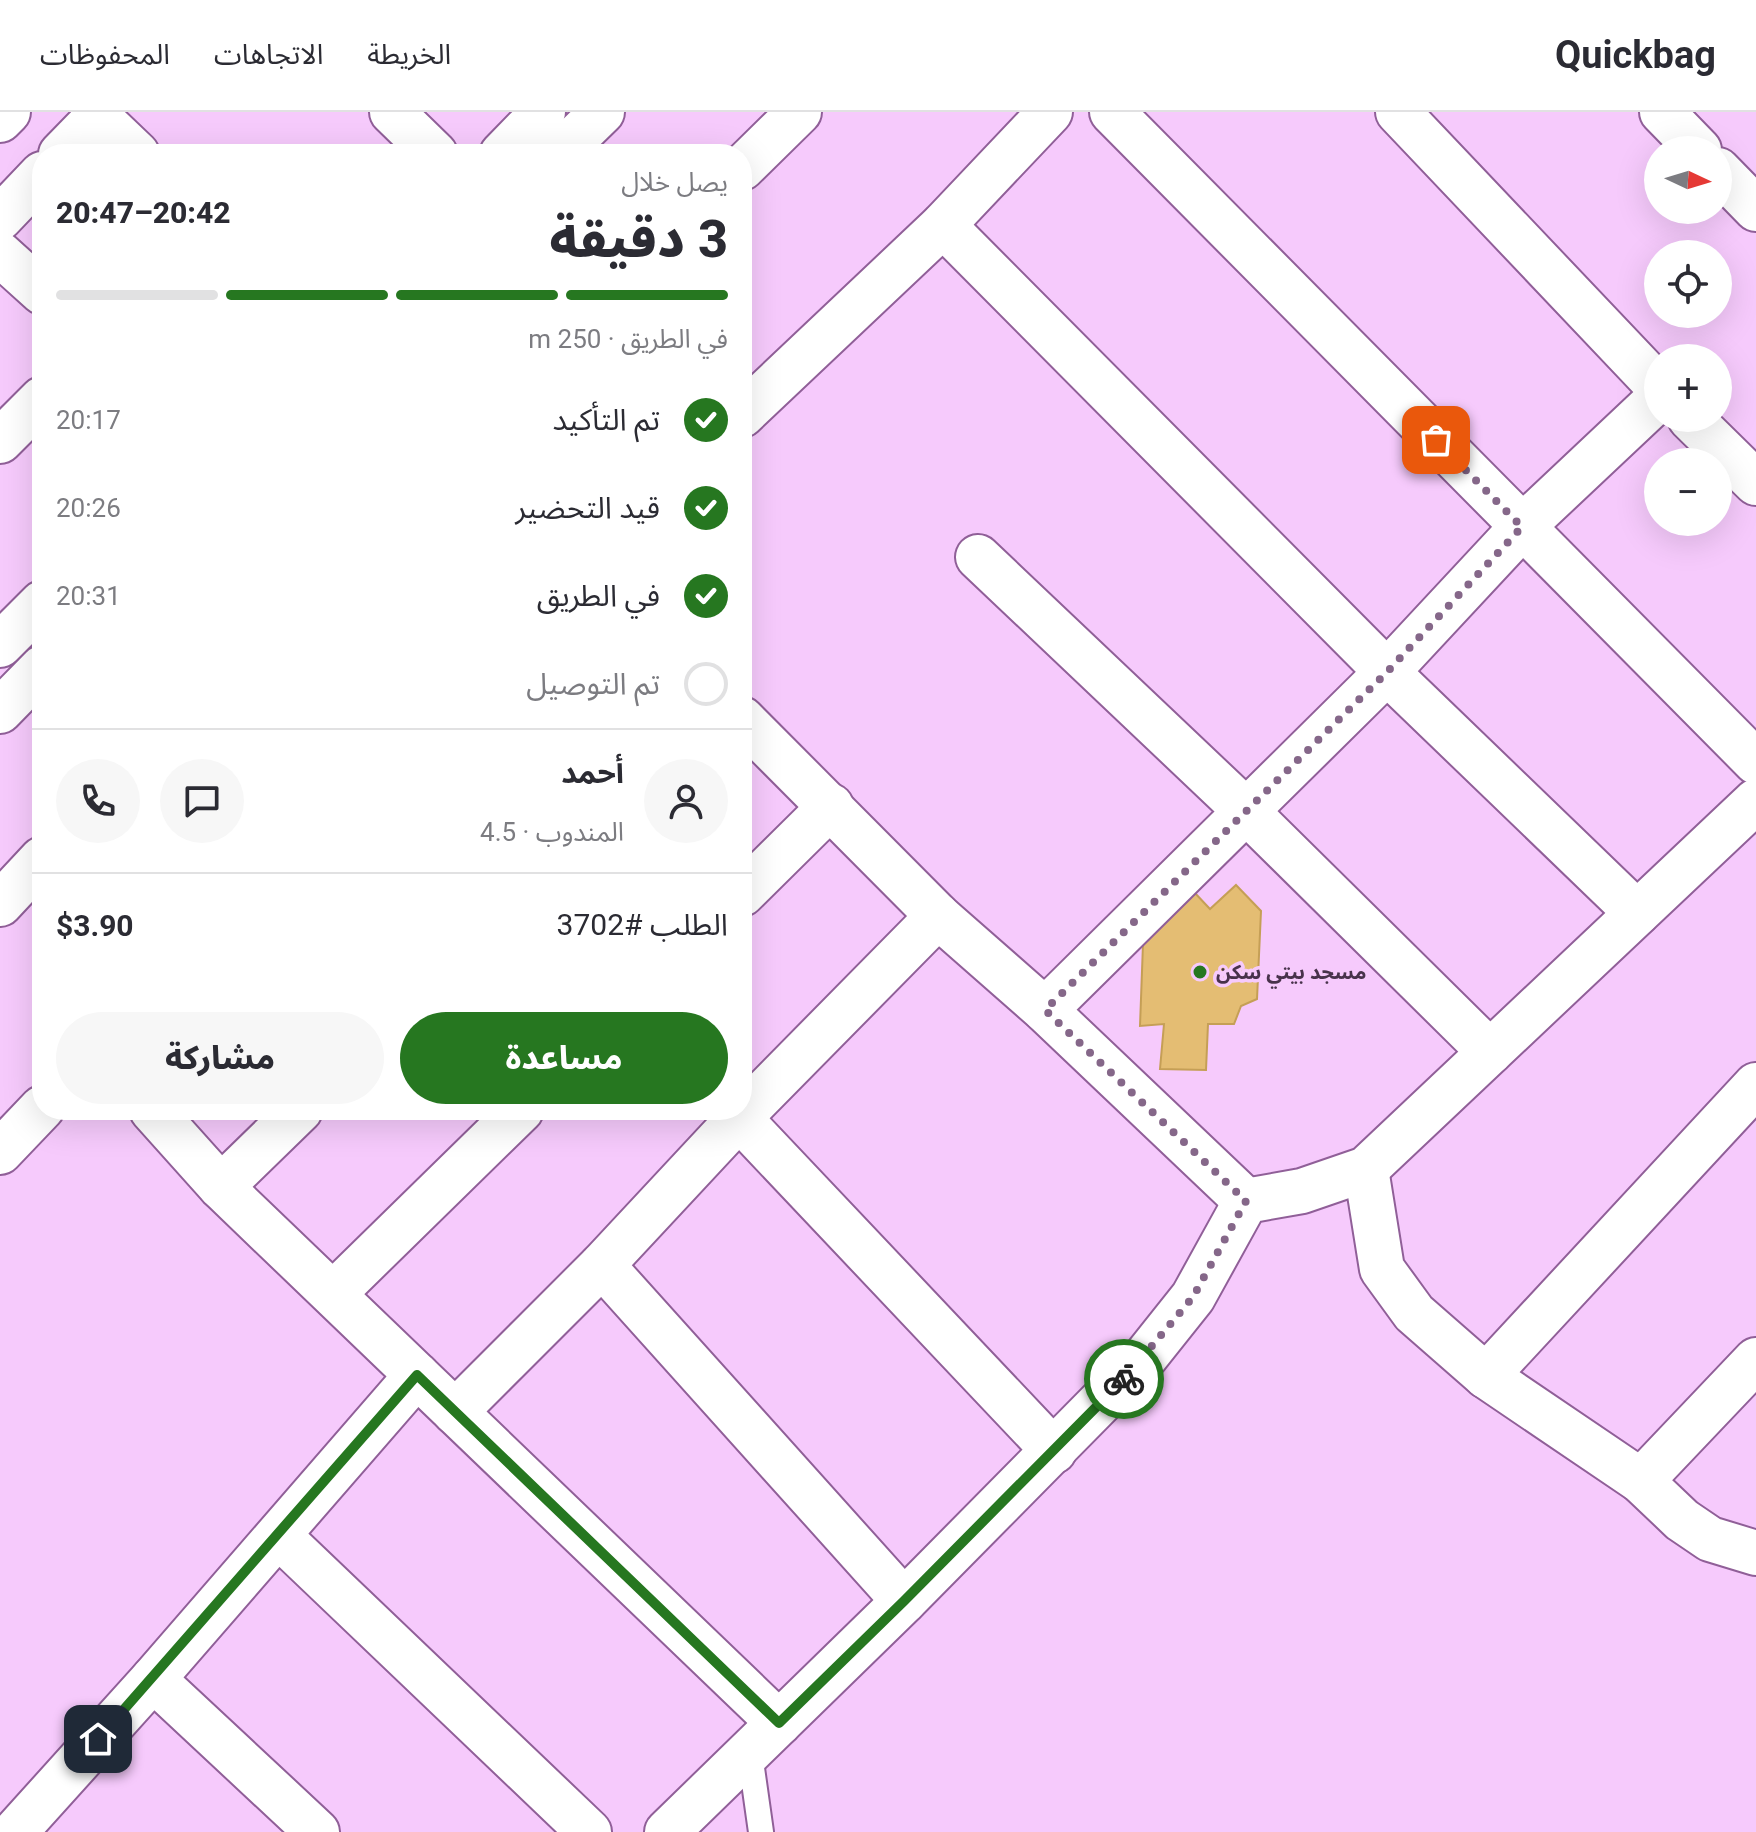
<!DOCTYPE html>
<html lang="ar">
<meta charset="utf-8">
<style>
:root{--surface:#fff;--page:#f7f7f7;--text:#2b2b33;--muted:#7c7c81;--line:#e1e1e2;--accent:#267720}
body{margin:0;font-family:Roboto,"Noto Sans Arabic",sans-serif;background:var(--page);color:var(--text);direction:rtl;height:100vh;display:flex;flex-direction:column;font-size:30px;white-space:nowrap}
*{box-sizing:border-box;margin:0}
p{font-size:26px;color:var(--muted)}
.icon{flex:none;width:44px;height:44px;fill:none;stroke:currentColor;stroke-width:2;stroke-linecap:round;stroke-linejoin:round}
.map{position:relative;flex:1;overflow:hidden;direction:ltr}
.drawer{position:absolute;left:32px;top:32px;width:720px;height:976px;display:flex;flex-direction:column;background:var(--surface);border-radius:32px;box-shadow:0 8px 32px #0002;direction:rtl}
.drawer>*{flex:none}
.needle{width:52px;rotate:94deg}
.buttons{position:absolute;left:1644px;top:24px;display:grid;gap:16px}
.buttons a{display:grid;place-items:center;width:88px;height:88px;border-radius:50%;background:var(--surface);box-shadow:0 8px 32px #0002;font-size:40px}
.pin{position:absolute;display:grid;place-items:center;width:68px;height:68px;color:#fff;margin:-34px;border-radius:16px;box-shadow:0 4px 12px #0006}
.courier{position:absolute;display:grid;place-items:center;width:80px;height:80px;margin:-40px;border:6px solid #267720;border-radius:50%;background:#fff;color:#222;box-shadow:0 2px 10px #0007}
.overview em{font-style:normal;font-weight:800}
.overview div{display:flex;flex-direction:column-reverse}
.overview{display:flex;align-items:center;justify-content:space-between;height:136px;padding:0 24px}
h1{font-size:52px;font-weight:800;line-height:60px}
.bar{display:grid;grid-template-columns:repeat(4,1fr);gap:12px 8px;align-content:center;height:96px;padding:0 24px}
.bar i{height:10px;border-radius:6px;background:var(--line)}
.bar .current{background:var(--accent)}
.bar p{grid-column:span 4}
.line{display:flex;align-items:center;gap:20px;padding:0 24px;border-top:2px solid var(--line)}
.line div{flex:1}
.round{display:grid;place-items:center;flex:none;width:84px;height:84px;border-radius:42px;background:var(--page)}
ol{padding:0 24px;list-style:none}
li{display:flex;align-items:center;gap:24px;height:88px}
li p{margin-inline-start:auto}
li .icon{padding:8px;border-radius:50%;background:var(--accent);color:#fff;stroke-width:4}
li:last-child{color:var(--muted)}
li i{width:44px;height:44px;border:4px solid var(--line);border-radius:50%}
.button{display:flex;gap:16px;margin-top:auto;padding:16px 24px}
.button a{flex:1;height:92px;border-radius:48px;background:var(--accent);color:#fff;font-size:32px;font-weight:800;line-height:92px;text-align:center}
.button a+a{background:var(--page);color:var(--text)}
header{display:flex;align-items:center;gap:48px;box-sizing:border-box;height:112px;padding:0 40px;background:var(--surface);border-bottom:2px solid var(--line)}
header strong{font-size:38px}
nav{display:flex;gap:44px;margin-inline-start:auto;font-size:28px}
.map>svg:first-child{display:block}
</style>
<header>
<strong>Quickbag</strong>
<nav><a>الخريطة</a><a>الاتجاهات</a><a>المحفوظات</a></nav>
</header>
<div class="map">
<svg width="1756" height="1720" viewBox="0 0 1756 1720">
<rect width="100%" height="100%" fill="#f6cafc"/>
<!-- building -->
<path fill="#e4bd73" stroke="#c59f56" stroke-width="2" d="M1236,773L1261,799L1257,887L1241,894L1234,912H1208L1206,958L1160,957L1164,912L1140,914L1143,832L1194,780L1210,797Z"/>
<g fill="none" stroke-linecap="round" stroke-linejoin="round">
<!-- lane casing -->
<g stroke="#905f98" stroke-width="28">
<path id="lane" d="M750,1642L761,1720"/>
</g>
<!-- street casing -->
<g stroke="#905f98" stroke-width="48">
<g id="street">
<path d="M93,0L137,42"/>
<path d="M392,0L435,42"/>
<path d="M1112,0L1756,650"/>
<path d="M1398,0L1658,274"/>
<path d="M0,8L8,0"/>
<path d="M61,42L102,0"/>
<path d="M502,42L543,0"/>
<path d="M559,42L602,0"/>
<path d="M742,56L799,0"/>
<path d="M0,106L42,62"/>
<path d="M943,113L1387,560L1637,801"/>
<path d="M0,142L42,180"/>
<path d="M742,303L943,113L1050,0"/>
<path d="M1690,306L1756,371"/>
<path d="M0,329L42,287"/>
<path d="M978,445L1246,699L1490,940"/>
<path d="M0,533L42,491"/>
<path d="M0,599L42,556"/>
<path d="M742,607L938,804L1045,898L1246,1089"/>
<path d="M742,782L831,694"/>
<path d="M0,792L42,747"/>
<path d="M1045,898L1387,560L1522,415L1658,287"/>
<path d="M152,998L221,1075L779,1611"/>
<path d="M739,1006L1054,1339"/>
<path d="M0,1040L42,996"/>
<path d="M1366,1057L1382,1157L1414,1201L1486,1264L1641,1369L1682,1408L1710,1427L1756,1441"/>
<path d="M221,1075L300,998"/>
<path d="M602,1153L904,1489"/>
<path d="M334,1181L521,998"/>
<path d="M1486,1264L1756,973"/>
<path d="M455,1300L602,1153L739,1006L938,804"/>
<path d="M1641,1369L1756,1248"/>
<path d="M279,1424L589,1720"/>
<path d="M153,1567L317,1720"/>
<path d="M15,1720L153,1567L417,1263"/>
<path d="M667,1720L904,1489L1146,1244L1193,1185L1246,1089L1302,1079L1366,1057L1756,689"/>
</g>
</g>
<!-- secondary casing -->
<g stroke="#905f98" stroke-width="48">
<g id="secondary">
<path d="M1662,0L1699,38"/>
<path d="M1718,58L1756,97"/>
</g>
</g>
<!-- lane -->
<use href="#lane" stroke="#fff" stroke-width="24"/>
<!-- street -->
<use href="#street" stroke="#fff" stroke-width="44"/>
<!-- secondary -->
<use href="#secondary" stroke="#fff" stroke-width="44"/>
</g>
<g fill="none" stroke-linecap="round" stroke-linejoin="round">
<!-- done -->
<path stroke="#856789" stroke-width="8" stroke-dasharray="0 14.4" d="M1124,1267L1193,1185L1246,1089L1045,898L1387,560L1522,415L1436,328"/>
<!-- route -->
<path stroke="#267720" stroke-width="10" d="M98,1627L417,1263L779,1611L904,1489L1124,1267"/>
</g>
<!-- markers -->
<circle fill="#267720" stroke="#f6cafc" stroke-width="3" cx="1200" cy="860" r="8"/>
<g text-anchor="middle" dominant-baseline="central" stroke-width="7" stroke-linejoin="round" paint-order="stroke">
<!-- poi labels -->
<g font-size="20" font-weight="bold" fill="#48324b" stroke="#f6cafc" text-anchor="start">
<text x="1216" y="860">مسجد بيتي سكن</text>
</g>
</g>
</svg>
<div class="buttons">
<a><svg class="needle" viewBox="-14 -14 28 28"><path d="M0-13l5 13h-10z" fill="#e53935"/><path d="M0 13l5-13h-10z" fill="#7c7c81"/></svg></a>
<a><svg class="icon" aria-label="locate" viewBox="0 0 24 24"><circle cx="12" cy="12" r="6"/><path d="M12 2v4M12 18v4M2 12h4M18 12h4"/></svg></a>
<a>+</a>
<a>−</a>
</div>
<div class="pin" style="left:1436px;top:328px;background:#ea580c"><svg class="icon" aria-label="bag" viewBox="0 0 24 24"><path d="M5 8h14l-1 12H6zM9 8a3 3 0 0 1 6 0"/></svg></div>
<div class="pin" style="left:98px;top:1627px;background:#1f2937"><svg class="icon" aria-label="home" viewBox="0 0 24 24"><path d="M3 11l9-7 9 7M6 9v11h12V9"/></svg></div>
<div class="courier" style="left:1124px;top:1267px"><svg class="icon" aria-label="bike" viewBox="0 0 24 24"><circle cx="6" cy="16" r="4"/><circle cx="18" cy="16" r="4"/><path d="M6 16l4-8h5l3 8M10 8l3 8H6M13 5h3"/></svg></div>
<section class="drawer">
<div class="overview"><div><h1>3 دقيقة</h1><p>يصل خلال</p></div><em>20:42–20:47</em></div>
<div class="bar"><i class="current"></i><i class="current"></i><i class="current"></i><i></i><p>في الطريق · 250 m</p></div>
<ol>
<li><svg class="icon" aria-label="check" viewBox="0 0 24 24"><path d="M5 12l5 5 9-10"/></svg>تم التأكيد<p>20:17</p></li>
<li><svg class="icon" aria-label="check" viewBox="0 0 24 24"><path d="M5 12l5 5 9-10"/></svg>قيد التحضير<p>20:26</p></li>
<li><svg class="icon" aria-label="check" viewBox="0 0 24 24"><path d="M5 12l5 5 9-10"/></svg>في الطريق<p>20:31</p></li>
<li><i></i>تم التوصيل</li>
</ol>
<div class="line" style="height:144px"><a class="round"><svg class="icon" aria-label="person" viewBox="0 0 24 24"><circle cx="12" cy="8" r="4"/><path d="M4 21q1-7 8-7t8 7"/></svg></a><div><b>أحمد</b><p>المندوب · 4.5</p></div><a class="round"><svg class="icon" aria-label="chat" viewBox="0 0 24 24"><path d="M4 5h16v11H9l-5 4z"/></svg></a><a class="round"><svg class="icon" aria-label="phone" viewBox="0 0 24 24"><path d="M5 4h4l2 5-3 2q2 4 5 5l2-3 5 2v4C11 20 4 13 5 4z"/></svg></a></div>
<div class="line" style="height:104px"><div>الطلب #3702</div><b>$3.90</b></div>
<div class="button"><a>مساعدة</a><a>مشاركة</a></div>
</section>
</div>
